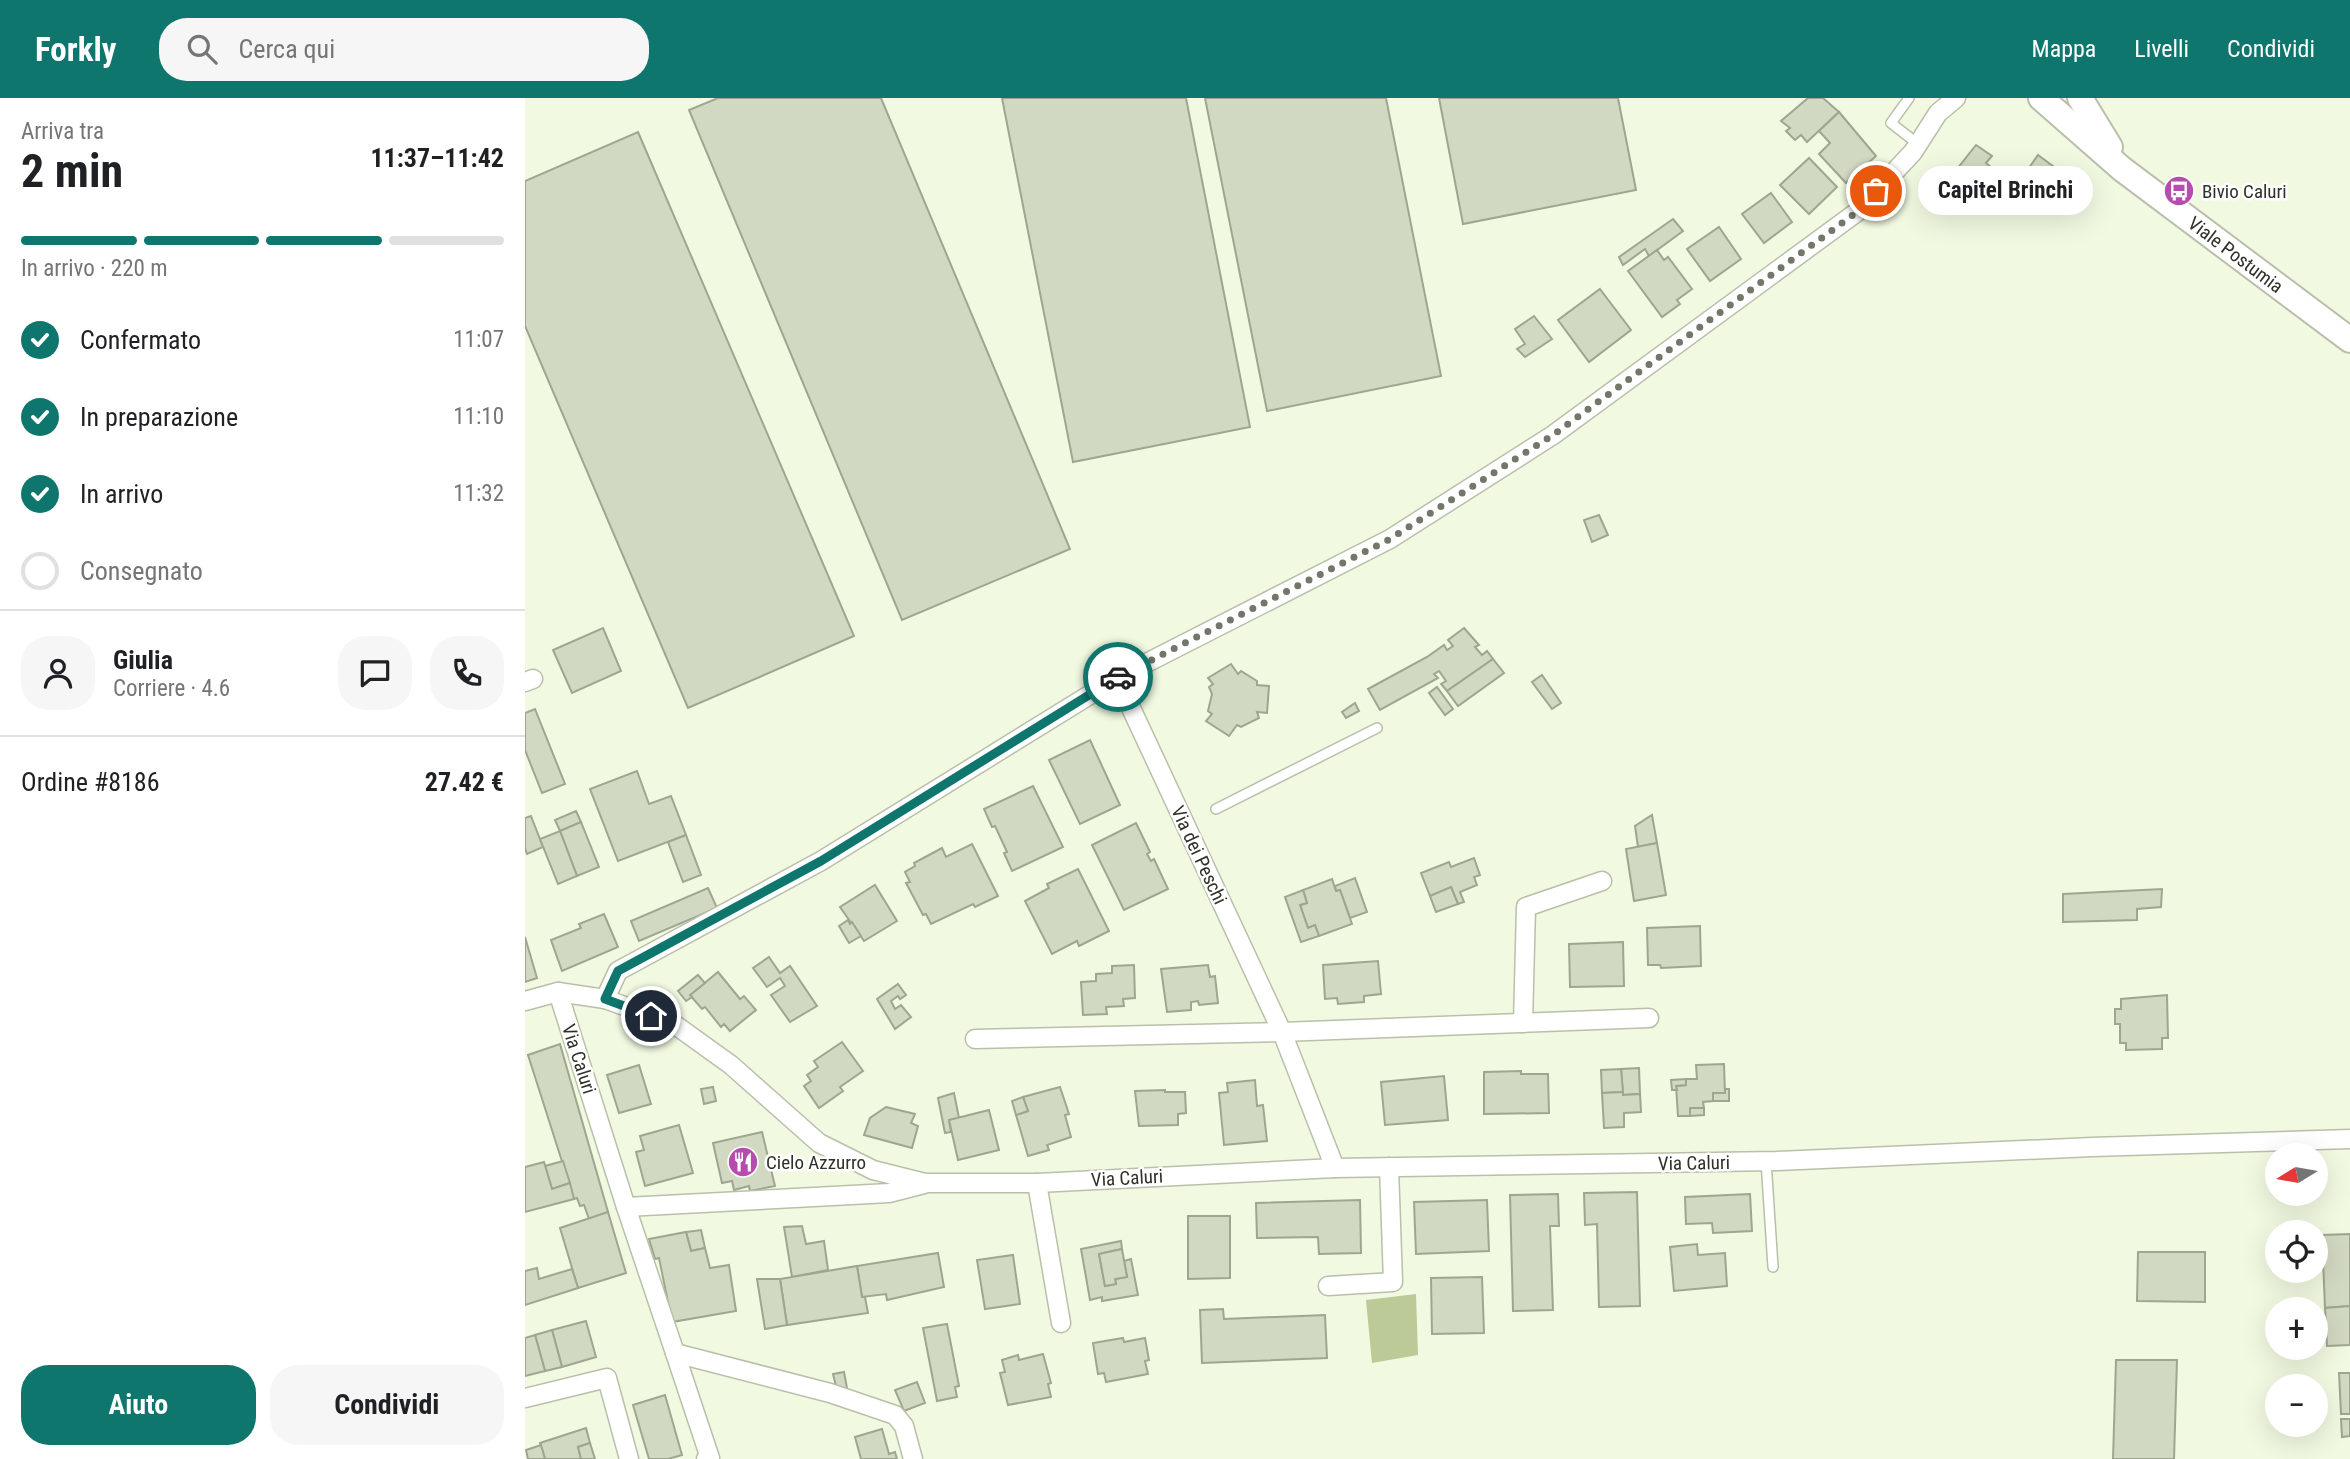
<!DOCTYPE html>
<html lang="it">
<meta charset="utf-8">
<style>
:root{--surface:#fff;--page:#f6f6f6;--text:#202124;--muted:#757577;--line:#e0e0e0;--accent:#0f766e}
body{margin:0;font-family:"Roboto Condensed",sans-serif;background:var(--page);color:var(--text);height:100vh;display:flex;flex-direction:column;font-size:26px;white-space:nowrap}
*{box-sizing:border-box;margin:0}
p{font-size:23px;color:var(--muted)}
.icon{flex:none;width:38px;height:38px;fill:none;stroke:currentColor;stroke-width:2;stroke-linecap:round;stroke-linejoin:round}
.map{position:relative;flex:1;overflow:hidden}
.details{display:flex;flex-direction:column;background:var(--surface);width:525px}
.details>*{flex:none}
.needle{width:46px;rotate:259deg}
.tools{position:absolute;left:1740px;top:1045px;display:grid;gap:14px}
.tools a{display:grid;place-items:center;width:63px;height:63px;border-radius:50%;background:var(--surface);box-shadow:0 7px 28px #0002;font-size:35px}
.pin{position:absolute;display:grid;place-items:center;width:60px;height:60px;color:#fff;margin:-30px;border:4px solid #fff;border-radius:50%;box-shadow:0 2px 7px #0007}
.courier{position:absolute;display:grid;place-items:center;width:70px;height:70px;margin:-35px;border:5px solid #0f766e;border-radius:50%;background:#fff;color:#222;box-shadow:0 2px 9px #0007}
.bubble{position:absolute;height:49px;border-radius:24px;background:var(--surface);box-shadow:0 7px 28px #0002;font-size:23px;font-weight:700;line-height:49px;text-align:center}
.summary em{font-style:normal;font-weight:700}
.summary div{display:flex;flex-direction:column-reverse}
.summary{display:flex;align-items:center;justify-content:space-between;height:119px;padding:0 21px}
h1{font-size:46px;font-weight:700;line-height:52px}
.bar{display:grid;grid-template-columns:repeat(4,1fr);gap:10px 7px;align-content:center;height:84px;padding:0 21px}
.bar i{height:9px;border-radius:5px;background:var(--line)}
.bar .selected{background:var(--accent)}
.bar p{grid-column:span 4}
.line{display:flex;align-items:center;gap:18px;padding:0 21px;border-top:2px solid var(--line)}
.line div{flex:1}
.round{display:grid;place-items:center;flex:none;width:74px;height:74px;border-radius:28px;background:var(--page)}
ol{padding:0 21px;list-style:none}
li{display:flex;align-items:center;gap:21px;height:77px}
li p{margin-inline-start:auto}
li .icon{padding:7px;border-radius:50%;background:var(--accent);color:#fff;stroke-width:4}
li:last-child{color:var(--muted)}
li i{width:38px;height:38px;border:4px solid var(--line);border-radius:50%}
.action{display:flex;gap:14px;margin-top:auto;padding:14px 21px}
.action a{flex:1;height:80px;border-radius:28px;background:var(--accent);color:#fff;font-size:28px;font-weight:700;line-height:80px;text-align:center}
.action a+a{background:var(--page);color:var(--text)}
header{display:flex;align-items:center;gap:42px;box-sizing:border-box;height:98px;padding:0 35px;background:var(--accent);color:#fff}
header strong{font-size:33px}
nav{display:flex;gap:38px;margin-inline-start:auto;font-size:24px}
.search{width:490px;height:63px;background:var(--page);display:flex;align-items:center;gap:18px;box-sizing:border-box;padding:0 24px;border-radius:28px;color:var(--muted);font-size:26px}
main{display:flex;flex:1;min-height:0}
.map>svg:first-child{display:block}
</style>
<header>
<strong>Forkly</strong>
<div class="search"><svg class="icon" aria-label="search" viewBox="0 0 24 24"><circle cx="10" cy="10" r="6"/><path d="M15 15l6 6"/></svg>Cerca qui</div>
<nav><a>Mappa</a><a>Livelli</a><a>Condividi</a></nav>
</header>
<main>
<section class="details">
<div class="summary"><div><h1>2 min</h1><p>Arriva tra</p></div><em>11:37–11:42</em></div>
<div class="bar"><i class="selected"></i><i class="selected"></i><i class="selected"></i><i></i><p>In arrivo · 220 m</p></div>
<ol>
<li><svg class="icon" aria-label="check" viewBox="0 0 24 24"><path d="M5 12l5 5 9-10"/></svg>Confermato<p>11:07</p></li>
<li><svg class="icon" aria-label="check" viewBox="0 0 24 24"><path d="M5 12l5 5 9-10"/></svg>In preparazione<p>11:10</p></li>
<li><svg class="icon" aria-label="check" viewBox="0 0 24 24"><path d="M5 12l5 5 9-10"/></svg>In arrivo<p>11:32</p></li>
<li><i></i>Consegnato</li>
</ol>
<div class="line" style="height:126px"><a class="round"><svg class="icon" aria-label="person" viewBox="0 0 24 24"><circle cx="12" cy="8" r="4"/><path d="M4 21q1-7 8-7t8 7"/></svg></a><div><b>Giulia</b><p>Corriere · 4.6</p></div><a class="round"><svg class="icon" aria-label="chat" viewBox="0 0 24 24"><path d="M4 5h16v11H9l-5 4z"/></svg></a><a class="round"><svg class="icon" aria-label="phone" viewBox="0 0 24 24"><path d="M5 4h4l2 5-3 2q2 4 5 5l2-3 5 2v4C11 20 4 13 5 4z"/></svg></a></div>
<div class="line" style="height:91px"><div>Ordine #8186</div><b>27.42 €</b></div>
<div class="action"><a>Aiuto</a><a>Condividi</a></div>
</section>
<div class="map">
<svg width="1825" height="1361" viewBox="0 0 1825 1361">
<rect width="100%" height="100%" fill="#f1f9e1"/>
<!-- green -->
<path fill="#bcca97" d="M891,1196L893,1257L847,1265L841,1202Z"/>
<!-- building -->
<g fill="#d2d9c2" stroke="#9fa690" stroke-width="2">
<path d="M193,0H356L545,451L377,522L164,12Z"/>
<path d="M477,0H661L725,329L548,364Z"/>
<path d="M680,0H861L916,278L742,313Z"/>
<path d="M914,0H1093L1111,92L938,126Z"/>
<path d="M1283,0H1298L1314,14L1282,44L1276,37L1270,42L1261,33L1265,30L1256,23Z"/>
<path d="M1314,14L1351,58L1321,85L1294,56L1305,45L1294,33Z"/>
<path d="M113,34L329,538L163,610L0,228V83Z"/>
<path d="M1451,47L1467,58L1461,65L1467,70L1454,87L1432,71Z"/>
<path d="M1513,57L1552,86L1534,110L1496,81Z"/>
<path d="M1284,60L1312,89L1284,116L1255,87Z"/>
<path d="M1246,95L1267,124L1239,145L1217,116Z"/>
<path d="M1148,121L1158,133L1124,158L1120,151L1098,167L1094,159Z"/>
<path d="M1194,129L1216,161L1185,183L1162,151Z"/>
<path d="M1132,152L1139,162L1143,159L1167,191L1152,202L1155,206L1137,219L1103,173Z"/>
<path d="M1075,191L1106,232L1064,264L1033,222Z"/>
<path d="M1009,218L1027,241L1000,259L992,251L1000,246L990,231Z"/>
<path d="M1074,417L1083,437L1067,444L1059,422Z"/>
<path d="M78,530L96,573L47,595L28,552Z"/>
<path d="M939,530L954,547L950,549L957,557L962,553L968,561L922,593L916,586L921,583L914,573L909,576L913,580L855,612L843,591L902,559L919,547L922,552L928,548L923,542Z"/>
<path d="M968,561L979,575L933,608L922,593Z"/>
<path d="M706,566L713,576L716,573L732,583V587L744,588L742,615L732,614L734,620L716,629L712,627L704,638L681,623L687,616L683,613L687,596L684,589L688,586L683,580Z"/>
<path d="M1017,577L1036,605L1027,611L1007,584Z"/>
<path d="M912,589L928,611L920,617L904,595Z"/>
<path d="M830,605L834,613L821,620L817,614Z"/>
<path d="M10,611L40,686L17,695L0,652V615Z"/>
<path d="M565,642L595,707L555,726L524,662Z"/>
<path d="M112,673L124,706L146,698L161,737L93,763L65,691Z"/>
<path d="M508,688L538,749L487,773L479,755L482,754L470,728L467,729L459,711Z"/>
<path d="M51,713L56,724L35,733L30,722Z"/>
<path d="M1127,717L1132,745L1113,749L1110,728Z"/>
<path d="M6,718L18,749L2,756L0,750V720Z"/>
<path d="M56,724L74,769L52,778L35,733Z"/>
<path d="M611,725L625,754L622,756L626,763L629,761L643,791L599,812L567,747Z"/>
<path d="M35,733L52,778L33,786L15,741Z"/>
<path d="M161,737L176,777L158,784L143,744Z"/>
<path d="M1132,745L1141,797L1109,803L1101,751Z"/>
<path d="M447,746L473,798L450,809L448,806L406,826L401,816L398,817L381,785L385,784L380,774L390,768L389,765L417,750L421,759Z"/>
<path d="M949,760L955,777L949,779L952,787L935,794L939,804L933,806L926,789L905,798L896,775L924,764L926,769Z"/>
<path d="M553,771L584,833L554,848L552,843L527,856L500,803L524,790L522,786Z"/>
<path d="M830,780L842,814L825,820L815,792L811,793L810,788Z"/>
<path d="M807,781L811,793L815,792L827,826L794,838L790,827L783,830L775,807L782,805L778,792Z"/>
<path d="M350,787L372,823L339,843L315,809Z"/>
<path d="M926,789L933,806L911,814L905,798Z"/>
<path d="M183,790L192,810L114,843L106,823Z"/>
<path d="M1637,791L1636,809L1612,811V822L1538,824V796Z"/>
<path d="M778,792L782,805L775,807L783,830L790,827L794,838L776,844L760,799Z"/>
<path d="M79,816L93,849L37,873L26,842L56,830L54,826Z"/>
<path d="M323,822L325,826L327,824L336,838L324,845L314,828Z"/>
<path d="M1175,828L1176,868L1136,870L1135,867H1123L1122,830Z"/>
<path d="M0,839L12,880L0,884Z"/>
<path d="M1098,844L1099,888L1045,889L1044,846Z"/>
<path d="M244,859L255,875L265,868L292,908L265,924L246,897L260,888L255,880L242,889L228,870Z"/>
<path d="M853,863L856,896L839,898V904L813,906L812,900L800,901L798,867Z"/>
<path d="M609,867L610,900L598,901L599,908L581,909L582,916L558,917L556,884L571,883V876L587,875V868Z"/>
<path d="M683,867L685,879L690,878L693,905L674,907L673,903L666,904V912L642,914L636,871Z"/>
<path d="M193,874L215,901L219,898L231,912L205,933L199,926L196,929L180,909L177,911L165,897Z"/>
<path d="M173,877L180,885L165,897L167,899L161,903L153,893Z"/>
<path d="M373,886L381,897L375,901L373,898L366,903L370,911L376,907L386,919L370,931L352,901Z"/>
<path d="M1642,897L1643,940H1637V951L1601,952V945H1595V926H1590V911H1596V901Z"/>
<path d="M317,944L338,973L315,989L318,993L294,1010L279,988L286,983L282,977L293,969L289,963Z"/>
<path d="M35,946L83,1114L64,1121L59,1107L55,1108L52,1100L49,1101L3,957Z"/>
<path d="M1199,966L1200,995H1188V1003L1178,1004L1179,1010H1165V1018H1153L1151,988L1161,987V981H1172L1171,967Z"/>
<path d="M114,967L126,1006L94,1015L82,977Z"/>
<path d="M1114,970L1115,996L1098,997L1096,971Z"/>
<path d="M1096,971L1098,994L1077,995L1076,972Z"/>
<path d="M996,973V976H1023L1024,1015L959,1016V974Z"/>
<path d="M919,978L923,1022L860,1027L856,984Z"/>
<path d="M1161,981V987L1151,988L1152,992H1147L1146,982Z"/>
<path d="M730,982L732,1008L738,1007L742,1043L699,1047L694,995L703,994L702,985Z"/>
<path d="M188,989L191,1003L179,1006L176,991Z"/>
<path d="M535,989L544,1016L540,1017L546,1039L522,1047L524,1052L503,1058L491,1017L503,1013L498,999Z"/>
<path d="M1200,991H1204V1003H1188V995H1200Z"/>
<path d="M640,992V994H660L661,1015L653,1016V1027L614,1028L610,993Z"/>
<path d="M1098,994V997L1115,996L1116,1014L1099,1015V1029L1079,1030L1077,995Z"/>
<path d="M429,995L434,1020L424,1022L426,1034L420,1035L413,1000Z"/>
<path d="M498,999L503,1013L491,1017L487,1003Z"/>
<path d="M361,1009L390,1016L386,1025L393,1028L387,1050L339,1037L345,1020Z"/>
<path d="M1165,1010H1179V1017L1165,1018Z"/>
<path d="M464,1012L474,1052L433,1062L424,1022Z"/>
<path d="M154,1027L168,1075L120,1088L111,1054L119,1052L115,1038Z"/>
<path d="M237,1034L250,1088L225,1093L224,1088L209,1092L207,1083L197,1085L188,1045Z"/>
<path d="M38,1063L45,1085L27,1091L20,1068Z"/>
<path d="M19,1064L27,1091L45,1085L49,1101L0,1114V1069Z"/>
<path d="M1112,1094L1115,1208L1074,1209L1072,1126L1060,1127L1059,1095Z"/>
<path d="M1033,1096L1034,1128H1025L1028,1212L988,1213L985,1097Z"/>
<path d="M1225,1096L1227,1133L1188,1135L1187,1125L1161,1126L1160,1099Z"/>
<path d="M835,1102L836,1155L794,1156L793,1139L732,1140L731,1105Z"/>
<path d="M962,1102L964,1153L891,1156L889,1104Z"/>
<path d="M83,1114L101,1175L53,1190L35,1130Z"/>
<path d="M663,1118H705V1180L663,1181Z"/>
<path d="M277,1128L281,1146L299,1143L303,1172L267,1179L259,1129Z"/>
<path d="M176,1132L180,1150L166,1153L161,1134Z"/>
<path d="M161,1134L166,1153L180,1150L185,1170L204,1167L211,1213L147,1224L134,1160L130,1161L124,1141Z"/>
<path d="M1825,1136V1208L1800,1210L1797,1137Z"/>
<path d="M596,1143L597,1151L574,1156L580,1188L591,1186L590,1181L602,1179L599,1163L606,1161L613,1197L577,1203V1199L565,1202L556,1151Z"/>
<path d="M1172,1146L1173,1157L1200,1155L1202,1188L1149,1193L1145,1149Z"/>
<path d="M597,1151L602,1179L590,1181L591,1186L580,1188L574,1156Z"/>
<path d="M1613,1154H1680V1204L1612,1203Z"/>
<path d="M413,1155L419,1189L362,1202L361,1196L337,1199L332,1168Z"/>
<path d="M488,1157L495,1206L460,1211L452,1162Z"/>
<path d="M332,1168L337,1199H340L343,1215L262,1227L255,1181Z"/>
<path d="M12,1170L14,1181L47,1171L53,1190L0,1207V1173Z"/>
<path d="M957,1179L959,1235L907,1236L906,1180Z"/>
<path d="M232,1181H255L262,1227L240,1231Z"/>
<path d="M1825,1208V1247L1802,1248L1800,1210Z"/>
<path d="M698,1211L699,1221L800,1217L802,1260L677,1265L675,1212Z"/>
<path d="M61,1223L71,1259L37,1269L27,1232Z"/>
<path d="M422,1226L434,1288L430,1289L432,1299L412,1303L398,1230Z"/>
<path d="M27,1232L37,1269L20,1273L10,1237Z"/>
<path d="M10,1237L20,1273L0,1278V1240Z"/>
<path d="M598,1240L599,1244L620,1240L624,1262L620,1263L623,1276L581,1284L579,1275L573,1276L568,1245Z"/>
<path d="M518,1256L526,1285L523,1286L526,1299L483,1307L475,1275L480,1274L477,1262L493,1257L494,1262Z"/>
<path d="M1591,1262H1652L1649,1361H1588Z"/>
<path d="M319,1274L322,1290L312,1292L308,1276Z"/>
<path d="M1814,1275H1825V1316H1816Z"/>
<path d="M392,1284L400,1305L379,1313L370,1292Z"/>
<path d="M140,1297L157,1357L143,1361H124L108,1307Z"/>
<path d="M1816,1321H1825V1338L1817,1339Z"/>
<path d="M61,1330L65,1345L53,1349L56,1361H20L15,1345Z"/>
<path d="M357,1331L364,1356L370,1354L372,1361H336L330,1339Z"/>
<path d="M65,1345L70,1361H56L53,1349Z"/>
<path d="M16,1347L20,1361H3L1,1352Z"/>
</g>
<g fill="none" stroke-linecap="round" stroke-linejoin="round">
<!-- service casing -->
<g stroke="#b9c0aa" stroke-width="12">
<g id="service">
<path d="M1384,0L1366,25L1393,46"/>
<path d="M691,711L852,630"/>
<path d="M1241,1063L1248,1169"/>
</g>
</g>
<!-- minor casing -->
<g stroke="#b9c0aa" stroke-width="21">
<g id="minor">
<path d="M592,580L757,934L810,1070"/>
<path d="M0,584L8,581"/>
<path d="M33,894L101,1109L364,1095L399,1086"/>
<path d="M80,901L93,873L296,763L592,580L865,441L1028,337L1332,114L1388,54L1413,15L1431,0"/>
<path d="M0,903L33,894L80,901L149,926L206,967L294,1045L348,1072L400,1085H512L810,1070L1252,1063L1567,1049L1825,1041"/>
<path d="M998,925L1001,809L1077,783"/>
<path d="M450,941L757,934L1124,920"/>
<path d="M512,1085L536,1225"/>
<path d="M101,1109L150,1255L305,1295L370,1317L379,1328L388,1361"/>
<path d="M803,1188L868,1184L864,1069"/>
<path d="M150,1255L185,1360L181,1361"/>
<path d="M0,1300L82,1280L104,1361"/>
</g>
</g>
<!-- secondary casing -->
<g stroke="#b9c0aa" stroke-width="28">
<g id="secondary">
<path id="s1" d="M1516,0L1597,71L1825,242"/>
<path d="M1555,0L1585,49"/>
</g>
</g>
<!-- service -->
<use href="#service" stroke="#fff" stroke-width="9"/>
<!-- minor -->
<use href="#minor" stroke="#fff" stroke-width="18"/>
<!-- secondary -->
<use href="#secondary" stroke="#fff" stroke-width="24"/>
</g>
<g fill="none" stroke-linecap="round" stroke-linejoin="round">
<!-- done -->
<path stroke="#727769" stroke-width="7" stroke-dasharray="0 12.6" d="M593,579L865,441L1028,337L1332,114L1351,93"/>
<!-- route -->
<path stroke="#0f766e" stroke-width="9" d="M126,918L80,901L93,873L296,763L593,579"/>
</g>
<!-- icons -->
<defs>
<g id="bus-disc" transform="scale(1.575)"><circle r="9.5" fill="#b64cad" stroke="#fff"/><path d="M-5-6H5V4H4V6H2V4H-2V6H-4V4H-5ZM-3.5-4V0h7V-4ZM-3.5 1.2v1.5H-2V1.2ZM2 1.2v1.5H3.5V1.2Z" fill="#fff"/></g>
<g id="restaurant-disc" transform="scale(1.575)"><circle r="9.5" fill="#b64cad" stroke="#fff"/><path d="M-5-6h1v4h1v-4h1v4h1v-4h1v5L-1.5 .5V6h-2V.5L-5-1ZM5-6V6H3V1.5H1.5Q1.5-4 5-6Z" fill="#fff"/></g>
</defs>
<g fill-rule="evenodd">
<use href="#bus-disc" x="1654" y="93"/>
<use href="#restaurant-disc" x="218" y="1064"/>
</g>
<g text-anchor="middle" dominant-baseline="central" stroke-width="5" stroke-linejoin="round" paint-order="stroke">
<!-- poi labels -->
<g font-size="19" fill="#2e3128" stroke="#fff" text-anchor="start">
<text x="1677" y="93">Bivio Caluri</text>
<text x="241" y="1064">Cielo Azzurro</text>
</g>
<!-- street labels -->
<g font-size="19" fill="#2e3128" stroke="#fff">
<text stroke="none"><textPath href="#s1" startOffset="250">Viale Postumia</textPath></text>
<text transform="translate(674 757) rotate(65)">Via dei Peschi</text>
<text transform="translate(54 961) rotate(72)">Via Caluri</text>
<text transform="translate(1169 1065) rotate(-1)">Via Caluri</text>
<text transform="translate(602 1080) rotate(-3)">Via Caluri</text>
</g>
</g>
</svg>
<div class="tools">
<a><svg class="needle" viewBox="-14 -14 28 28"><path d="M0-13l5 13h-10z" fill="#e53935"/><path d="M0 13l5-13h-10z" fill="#757577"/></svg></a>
<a><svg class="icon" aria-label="locate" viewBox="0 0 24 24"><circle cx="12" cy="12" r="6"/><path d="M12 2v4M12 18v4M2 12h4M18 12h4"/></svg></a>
<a>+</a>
<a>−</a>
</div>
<div class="pin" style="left:1351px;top:93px;background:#ea580c"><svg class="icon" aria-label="bag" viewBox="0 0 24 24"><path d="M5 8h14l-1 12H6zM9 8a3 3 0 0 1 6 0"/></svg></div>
<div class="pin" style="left:126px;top:918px;background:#1f2937"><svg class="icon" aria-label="home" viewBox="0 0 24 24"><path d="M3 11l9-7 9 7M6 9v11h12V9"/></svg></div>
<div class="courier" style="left:593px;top:579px"><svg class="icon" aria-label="car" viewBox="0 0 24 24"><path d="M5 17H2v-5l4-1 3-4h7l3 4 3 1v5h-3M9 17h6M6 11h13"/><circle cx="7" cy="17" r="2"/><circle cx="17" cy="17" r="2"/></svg></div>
<div class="bubble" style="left:1393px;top:68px;width:175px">Capitel Brinchi</div>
</div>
</main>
